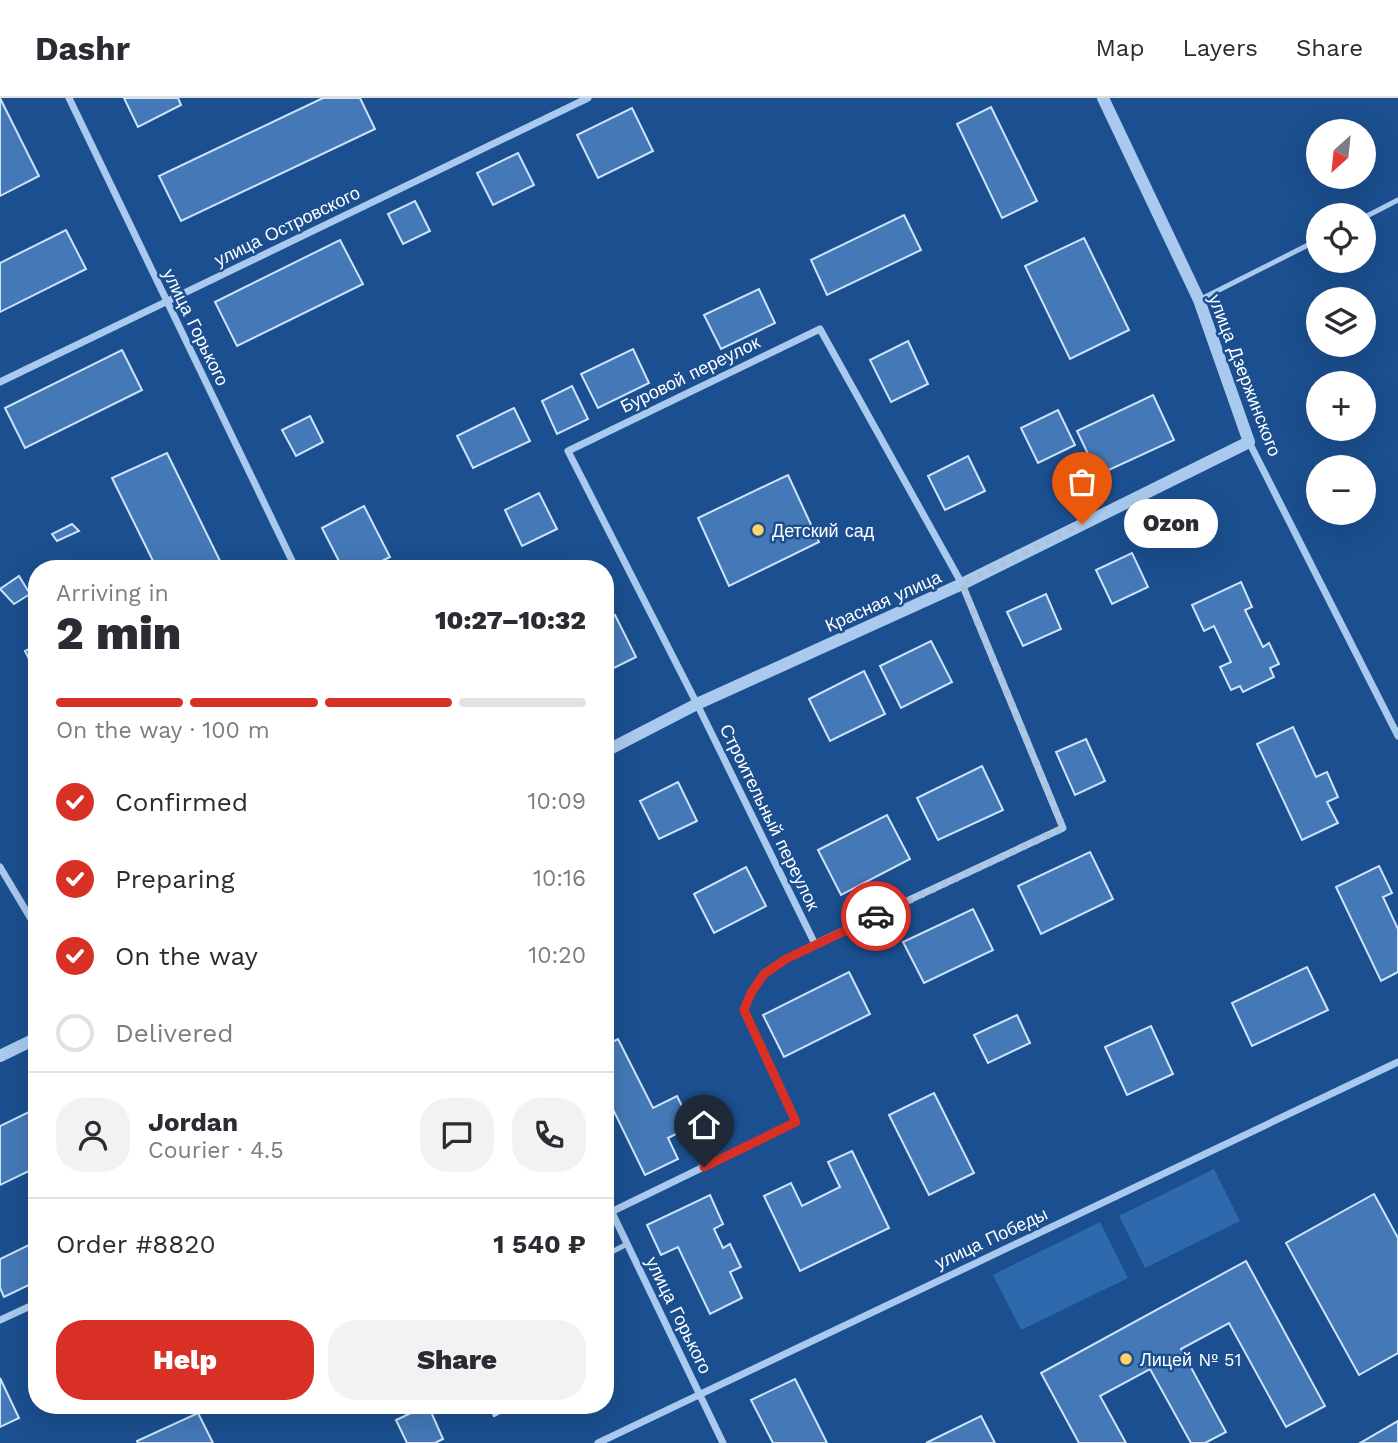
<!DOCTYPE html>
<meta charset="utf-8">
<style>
:root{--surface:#fff;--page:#f2f2f3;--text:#2b2b33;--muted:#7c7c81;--line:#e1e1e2;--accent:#d93025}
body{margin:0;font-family:"Work Sans",sans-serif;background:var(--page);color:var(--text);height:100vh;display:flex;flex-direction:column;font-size:26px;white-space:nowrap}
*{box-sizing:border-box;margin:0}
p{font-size:23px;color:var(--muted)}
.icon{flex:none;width:38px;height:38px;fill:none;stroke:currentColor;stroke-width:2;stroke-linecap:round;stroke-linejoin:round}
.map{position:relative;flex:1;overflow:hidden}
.drawer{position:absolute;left:28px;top:462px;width:586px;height:854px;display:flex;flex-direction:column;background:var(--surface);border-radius:28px;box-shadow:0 7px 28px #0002}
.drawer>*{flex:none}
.needle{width:46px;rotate:207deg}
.buttons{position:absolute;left:1306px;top:21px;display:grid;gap:14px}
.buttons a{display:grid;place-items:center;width:70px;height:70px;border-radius:50%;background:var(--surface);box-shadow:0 7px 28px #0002;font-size:35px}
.pin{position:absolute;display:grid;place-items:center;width:60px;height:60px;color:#fff;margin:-72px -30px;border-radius:50% 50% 50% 0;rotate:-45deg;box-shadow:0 0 7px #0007}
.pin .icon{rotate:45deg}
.courier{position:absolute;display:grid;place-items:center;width:70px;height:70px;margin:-35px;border:5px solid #d93025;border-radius:50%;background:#fff;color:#222;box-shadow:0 2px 9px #0007}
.bubble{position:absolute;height:49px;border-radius:24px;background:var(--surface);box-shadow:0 7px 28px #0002;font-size:23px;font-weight:800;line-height:49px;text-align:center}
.head em{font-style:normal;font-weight:800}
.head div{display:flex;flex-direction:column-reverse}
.head{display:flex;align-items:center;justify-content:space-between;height:119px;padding:0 28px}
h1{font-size:46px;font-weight:800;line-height:52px}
.bar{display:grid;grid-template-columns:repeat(4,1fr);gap:10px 7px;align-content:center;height:84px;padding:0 28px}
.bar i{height:9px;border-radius:5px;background:var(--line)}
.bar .current{background:var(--accent)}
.bar p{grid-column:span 4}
.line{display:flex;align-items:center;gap:18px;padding:0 28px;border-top:2px solid var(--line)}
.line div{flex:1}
.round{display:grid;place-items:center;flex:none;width:74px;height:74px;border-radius:28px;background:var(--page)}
ol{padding:0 28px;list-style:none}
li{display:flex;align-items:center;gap:21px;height:77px}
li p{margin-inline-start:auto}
li .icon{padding:7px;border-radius:50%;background:var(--accent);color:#fff;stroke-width:4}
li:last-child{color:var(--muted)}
li i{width:38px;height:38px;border:4px solid var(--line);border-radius:50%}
.action{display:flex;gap:14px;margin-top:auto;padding:14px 28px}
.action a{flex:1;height:80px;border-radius:28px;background:var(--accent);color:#fff;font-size:28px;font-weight:800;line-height:80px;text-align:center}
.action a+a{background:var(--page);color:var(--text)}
header{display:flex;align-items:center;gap:42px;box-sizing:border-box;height:98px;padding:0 35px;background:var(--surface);border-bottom:2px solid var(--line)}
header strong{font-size:33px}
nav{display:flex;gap:38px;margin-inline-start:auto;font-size:24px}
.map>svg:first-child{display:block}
</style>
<header>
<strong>Dashr</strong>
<nav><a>Map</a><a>Layers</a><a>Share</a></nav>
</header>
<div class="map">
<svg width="1398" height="1345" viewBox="0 0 1398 1345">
<rect width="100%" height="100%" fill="#1b4f8f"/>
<!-- green -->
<g fill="#2e69ad">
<path d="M1214,1071L1240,1123L1145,1170L1119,1118Z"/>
<path d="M1100,1124L1128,1180L1021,1232L993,1177Z"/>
</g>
<!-- building -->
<g fill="#4478b7" stroke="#cfe3fa" stroke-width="2">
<path d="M0,0L39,78L0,98Z"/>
<path d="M124,0H178L181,7L138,29Z"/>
<path d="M323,0H360L375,31L181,123L159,78Z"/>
<path d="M991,9L1037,103L1002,120L957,26Z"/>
<path d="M632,10L653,53L598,80L577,37Z"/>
<path d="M518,55L534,87L493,107L477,75Z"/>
<path d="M415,103L430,133L403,146L388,116Z"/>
<path d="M904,117L921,152L827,197L811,162Z"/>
<path d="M66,132L86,171L0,214V165Z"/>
<path d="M1084,140L1129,232L1070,261L1025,168Z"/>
<path d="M340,142L363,186L237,248L215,204Z"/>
<path d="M759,191L775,225L721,251L704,217Z"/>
<path d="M908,243L928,286L891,304L870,262Z"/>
<path d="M633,251L649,285L598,310L581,276Z"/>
<path d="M122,252L142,292L25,350L5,310Z"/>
<path d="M572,288L588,321L557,336L542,303Z"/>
<path d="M1153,297L1174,342L1098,377L1077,333Z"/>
<path d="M514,310L530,343L473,370L457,338Z"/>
<path d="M1058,312L1075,347L1038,365L1021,330Z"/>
<path d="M310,318L323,344L296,358L282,332Z"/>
<path d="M167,355L224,471H157L112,380Z"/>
<path d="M968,358L985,393L945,412L928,378Z"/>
<path d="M788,377L819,444L729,488L698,420Z"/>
<path d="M539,395L557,431L522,448L505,412Z"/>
<path d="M364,408L390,459L366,471H343L322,430Z"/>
<path d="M72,426L79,433L57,443L52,436Z"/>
<path d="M1132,455L1148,489L1112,506L1096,472Z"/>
<path d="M19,478L30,496L14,506L0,491Z"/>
<path d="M1241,484L1252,509L1245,512L1263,549L1269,545L1279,566L1270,570L1274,579L1243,594L1240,588L1231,592L1220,569L1231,564L1214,528L1204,533L1192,507Z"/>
<path d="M1046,496L1061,531L1023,548L1007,514Z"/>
<path d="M615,517L636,559L606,574V522Z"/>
<path d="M931,543L952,584L901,610L880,568Z"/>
<path d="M37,547V577L25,553Z"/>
<path d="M864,573L885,616L830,643L809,601Z"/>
<path d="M1293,629L1316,679L1327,674L1338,699L1327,704L1338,725L1302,742L1257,646Z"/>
<path d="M1086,641L1105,683L1075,697L1056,654Z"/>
<path d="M982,668L1003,712L938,742L917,700Z"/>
<path d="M678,684L697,723L659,741L640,703Z"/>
<path d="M887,717L910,761L841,797L818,752Z"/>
<path d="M1090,754L1113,801L1041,836L1018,788Z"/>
<path d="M1379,768L1392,795L1383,799L1398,831V874L1381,883L1336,789Z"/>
<path d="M746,769L766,808L714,835L694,796Z"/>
<path d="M973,811L993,852L924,885L903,844Z"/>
<path d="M1307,869L1328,912L1252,948L1232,905Z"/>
<path d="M849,874L870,916L784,959L763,917Z"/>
<path d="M1017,917L1030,945L988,965L974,937Z"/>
<path d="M1151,928L1173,976L1127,997L1105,949Z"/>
<path d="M618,941L653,1010L677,998L692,1028L668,1040L678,1061L645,1077L606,997V947Z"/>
<path d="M934,995L974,1075L929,1097L889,1017Z"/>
<path d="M37,1010V1069L0,1087V1028Z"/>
<path d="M852,1053L889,1130L800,1173L764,1098L791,1085L802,1108L840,1089L828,1064Z"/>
<path d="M1374,1096L1398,1140V1255L1359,1277L1286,1145Z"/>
<path d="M710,1097L723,1126L714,1131L723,1150L730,1146L741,1169L730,1174L742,1200L710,1216L678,1149L661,1157L647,1127Z"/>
<path d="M37,1143V1183L4,1199L0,1190V1161Z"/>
<path d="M1246,1163L1325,1308L1286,1329L1229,1225L1181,1251L1226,1334L1205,1345H1191L1150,1271L1100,1298L1126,1345H1079L1041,1275Z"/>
<path d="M0,1280L19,1320L0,1329Z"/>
<path d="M795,1281L827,1345H773L751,1302Z"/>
<path d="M428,1307L443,1341L435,1345H407L396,1322Z"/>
<path d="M489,1307H515L494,1318Z"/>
<path d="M198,1315L213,1345H138L137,1343Z"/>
<path d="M981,1318L995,1345H926Z"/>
<path d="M1398,1323V1345H1360Z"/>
</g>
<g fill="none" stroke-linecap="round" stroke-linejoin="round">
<!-- service -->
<g stroke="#a9c9ee" stroke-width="5">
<path d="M1363,120L1398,102"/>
<path d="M1199,202L1318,142"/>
<path d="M606,1157L627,1146"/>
</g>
<!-- minor -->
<g stroke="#a9c9ee" stroke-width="7">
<path d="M69,0L296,471"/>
<path d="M0,284L588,0"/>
<path d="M1249,344L1398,638"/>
<path d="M0,769L37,831"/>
<path d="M606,1102L723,1345"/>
<path d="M611,1114L796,1024L744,912C749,900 754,887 763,878C775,864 800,855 815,846L1063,730L962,486L820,231L568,353L697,606L815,846"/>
<path d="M0,1222L37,1205"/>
<path d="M598,1345L1398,964"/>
</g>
<!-- tertiary -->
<g stroke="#a9c9ee" stroke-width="12">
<path d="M606,653L697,606L962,486L1249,344L1199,202L1103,0"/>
<path d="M0,958L37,940"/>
</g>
</g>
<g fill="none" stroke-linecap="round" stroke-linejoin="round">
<!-- done -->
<path stroke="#afc1d8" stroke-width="7" stroke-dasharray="0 12.6" d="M876,818L1063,730L962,486L1082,426"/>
<!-- route -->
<path stroke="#d93025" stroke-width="9" d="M704,1069L796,1024L744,912L751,895L764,876L786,861L876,818"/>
</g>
<!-- markers -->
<g fill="#ffd166" stroke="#1b4f8f" stroke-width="2.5">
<circle cx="758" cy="432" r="7"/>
<circle cx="1126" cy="1261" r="7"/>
</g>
<g text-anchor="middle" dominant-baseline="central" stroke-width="5" stroke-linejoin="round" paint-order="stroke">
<!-- street labels -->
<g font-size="18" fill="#fff" stroke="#1b4f8f">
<text transform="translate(287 128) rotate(-26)">улица Островского</text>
<text transform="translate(196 229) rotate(64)">улица Горького</text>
<text transform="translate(690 276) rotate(-26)">Буровой переулок</text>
<text transform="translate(1245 277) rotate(69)">улица Дзержинского</text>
<text transform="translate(883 503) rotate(-24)">Красная улица</text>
<text transform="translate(770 719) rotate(64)">Строительный переулок</text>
<text transform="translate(991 1140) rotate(-25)">улица Победы</text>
<text transform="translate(679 1217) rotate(64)">улица Горького</text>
</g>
<!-- poi labels -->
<g font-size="18" fill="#fff" stroke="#1b4f8f" text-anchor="start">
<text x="772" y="432">Детский сад</text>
<text x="1140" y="1261">Лицей № 51</text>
</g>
</g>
</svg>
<div class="buttons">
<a><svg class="needle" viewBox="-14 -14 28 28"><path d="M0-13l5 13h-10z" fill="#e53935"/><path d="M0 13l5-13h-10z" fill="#7c7c81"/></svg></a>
<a><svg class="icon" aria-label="locate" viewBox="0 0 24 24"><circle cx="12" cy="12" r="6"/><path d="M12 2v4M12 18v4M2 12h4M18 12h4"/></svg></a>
<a><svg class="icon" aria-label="layers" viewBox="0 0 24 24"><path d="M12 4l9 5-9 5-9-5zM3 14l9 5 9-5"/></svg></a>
<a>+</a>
<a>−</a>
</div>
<div class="pin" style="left:1082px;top:426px;background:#ea580c"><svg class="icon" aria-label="bag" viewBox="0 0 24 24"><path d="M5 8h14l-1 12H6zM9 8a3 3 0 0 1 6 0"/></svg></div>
<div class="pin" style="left:704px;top:1069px;background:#1f2937"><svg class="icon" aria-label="home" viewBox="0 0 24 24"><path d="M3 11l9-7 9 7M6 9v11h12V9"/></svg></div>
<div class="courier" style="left:876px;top:818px"><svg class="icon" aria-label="car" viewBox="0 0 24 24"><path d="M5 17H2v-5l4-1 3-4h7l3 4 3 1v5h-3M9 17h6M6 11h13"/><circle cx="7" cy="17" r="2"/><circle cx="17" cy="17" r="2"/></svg></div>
<div class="bubble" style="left:1124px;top:401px;width:94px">Ozon</div>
<section class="drawer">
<div class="head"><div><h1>2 min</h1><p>Arriving in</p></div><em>10:27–10:32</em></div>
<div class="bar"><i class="current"></i><i class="current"></i><i class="current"></i><i></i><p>On the way · 100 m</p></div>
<ol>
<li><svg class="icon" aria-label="check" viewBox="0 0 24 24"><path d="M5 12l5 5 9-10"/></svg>Confirmed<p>10:09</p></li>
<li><svg class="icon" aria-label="check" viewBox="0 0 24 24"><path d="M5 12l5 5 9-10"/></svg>Preparing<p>10:16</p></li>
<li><svg class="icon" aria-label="check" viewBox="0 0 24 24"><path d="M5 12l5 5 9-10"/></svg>On the way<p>10:20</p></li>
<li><i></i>Delivered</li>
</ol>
<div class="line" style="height:126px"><a class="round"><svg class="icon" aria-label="person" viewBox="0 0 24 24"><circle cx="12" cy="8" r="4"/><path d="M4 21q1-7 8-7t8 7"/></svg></a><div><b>Jordan</b><p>Courier · 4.5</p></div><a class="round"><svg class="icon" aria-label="chat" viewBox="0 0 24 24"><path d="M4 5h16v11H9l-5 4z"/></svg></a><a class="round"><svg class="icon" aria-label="phone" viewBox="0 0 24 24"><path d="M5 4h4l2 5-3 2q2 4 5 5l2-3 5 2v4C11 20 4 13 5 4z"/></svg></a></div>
<div class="line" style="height:91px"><div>Order #8820</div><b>1 540 ₽</b></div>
<div class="action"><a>Help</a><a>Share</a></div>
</section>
</div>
